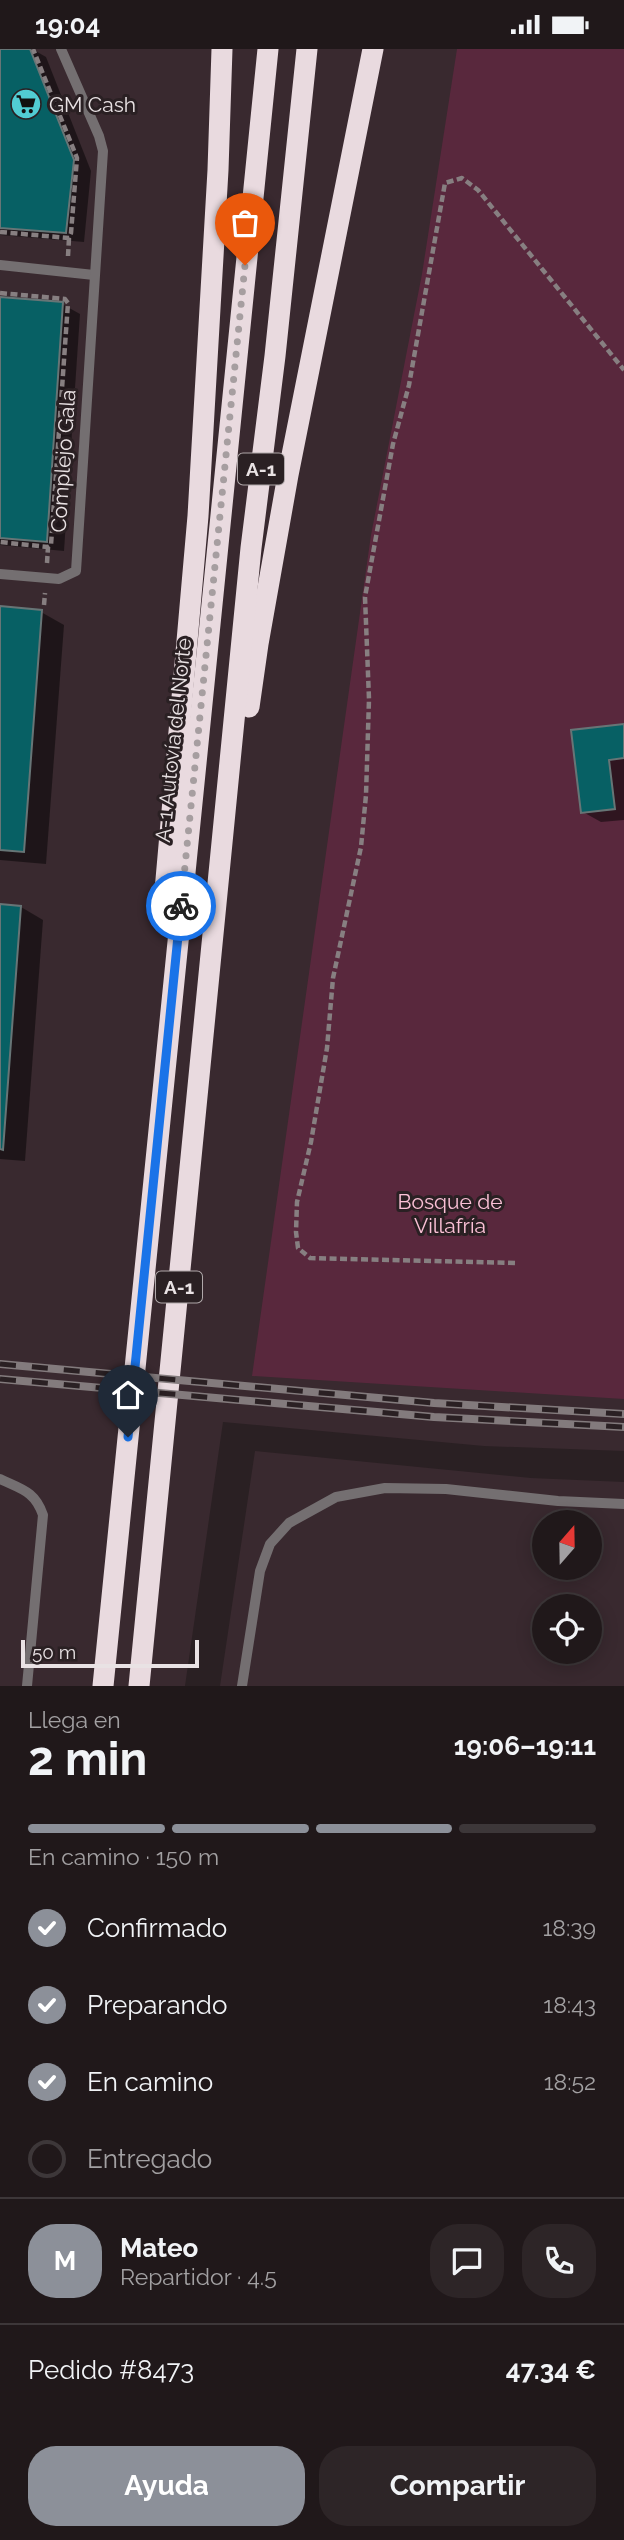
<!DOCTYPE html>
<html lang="es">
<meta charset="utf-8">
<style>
:root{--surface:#20181a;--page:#2d2527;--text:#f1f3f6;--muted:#a2a0a2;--line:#3d3739;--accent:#8c9099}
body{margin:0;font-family:Raleway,sans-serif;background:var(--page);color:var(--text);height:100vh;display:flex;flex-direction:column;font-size:26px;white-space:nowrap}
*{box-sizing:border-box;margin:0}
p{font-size:23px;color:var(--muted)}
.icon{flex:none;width:38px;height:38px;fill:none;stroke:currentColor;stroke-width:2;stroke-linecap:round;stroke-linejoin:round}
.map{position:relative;height:1637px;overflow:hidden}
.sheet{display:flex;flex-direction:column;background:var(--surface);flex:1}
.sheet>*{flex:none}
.needle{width:46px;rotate:20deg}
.tools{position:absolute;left:532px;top:1461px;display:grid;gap:14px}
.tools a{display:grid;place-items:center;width:70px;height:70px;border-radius:50%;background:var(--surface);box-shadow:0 4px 18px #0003,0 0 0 2px var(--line);font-size:35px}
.scale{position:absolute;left:21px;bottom:18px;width:178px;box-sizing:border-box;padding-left:7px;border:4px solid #e9e2e4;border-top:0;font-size:19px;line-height:24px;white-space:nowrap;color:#e9e2e4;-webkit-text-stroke:5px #2a2023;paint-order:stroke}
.pin{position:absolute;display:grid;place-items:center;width:60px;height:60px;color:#fff;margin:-72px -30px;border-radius:50% 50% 50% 0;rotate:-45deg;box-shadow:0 0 7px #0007}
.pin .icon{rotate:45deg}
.courier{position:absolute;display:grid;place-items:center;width:70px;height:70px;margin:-35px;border:5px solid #1a73e8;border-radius:50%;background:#fff;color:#222;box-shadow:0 2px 9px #0007}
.overview em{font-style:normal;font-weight:700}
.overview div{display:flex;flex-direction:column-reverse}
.overview{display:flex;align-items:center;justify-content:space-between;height:119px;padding:0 28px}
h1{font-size:46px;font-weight:700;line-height:52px}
.bar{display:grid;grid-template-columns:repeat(4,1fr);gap:10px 7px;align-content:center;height:84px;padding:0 28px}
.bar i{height:9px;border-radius:5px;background:var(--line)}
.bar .selected{background:var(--accent)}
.bar p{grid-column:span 4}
.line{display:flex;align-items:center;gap:18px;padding:0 28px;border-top:2px solid var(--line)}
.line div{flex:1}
.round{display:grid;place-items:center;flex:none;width:74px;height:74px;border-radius:28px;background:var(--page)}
ol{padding:0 28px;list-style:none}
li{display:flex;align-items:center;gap:21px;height:77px}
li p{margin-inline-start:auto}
li .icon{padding:7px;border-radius:50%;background:var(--accent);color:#fff;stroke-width:4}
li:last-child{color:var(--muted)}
li i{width:38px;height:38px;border:4px solid var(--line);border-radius:50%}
.cta{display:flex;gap:14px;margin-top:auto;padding:14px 28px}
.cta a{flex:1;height:80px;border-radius:28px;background:var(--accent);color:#fff;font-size:28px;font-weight:700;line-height:80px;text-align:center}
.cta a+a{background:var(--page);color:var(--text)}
.status{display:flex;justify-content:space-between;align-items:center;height:49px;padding:0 35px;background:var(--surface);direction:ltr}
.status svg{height:19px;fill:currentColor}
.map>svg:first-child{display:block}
</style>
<div class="status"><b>19:04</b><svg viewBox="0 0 49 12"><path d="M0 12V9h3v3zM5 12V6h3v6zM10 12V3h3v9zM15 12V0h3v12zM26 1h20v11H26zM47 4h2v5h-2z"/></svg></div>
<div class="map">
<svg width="624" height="1637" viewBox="0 0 624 1637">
<rect width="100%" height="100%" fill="#2a2023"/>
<!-- built -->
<g fill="#39292f" fill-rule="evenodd">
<path d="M0,0H624V1402L484,1397L223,1373L185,1637H0Z"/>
<path d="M255,1402L531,1429L624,1433V1637H220ZM544,1474H590V1519H544ZM544,1558H590V1603H544Z"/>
</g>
<!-- green -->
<path fill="#59283d" d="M457,0H624V1350L252,1327L371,486L422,225Z"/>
<!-- shadow -->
<g fill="#0007">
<path d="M0,0H32L46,8L91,122L84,193L0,186Z"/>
<path d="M0,249L62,255L80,265L64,502L0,496Z"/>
<path d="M0,559L41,563L64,576L46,815L0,811Z"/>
<path d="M624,677V771L601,773L583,763Z"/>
<path d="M0,856L21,858L43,871L25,1112L0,1110Z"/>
</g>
<!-- building -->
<g fill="#076064" stroke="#677576" stroke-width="2">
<path d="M0,0H30L74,111L66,184L0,179Z"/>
<path d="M0,248L63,253L47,493L0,489Z"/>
<path d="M0,557L42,561L24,803L0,801Z"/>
<path d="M624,675V709L609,711L615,760L581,764L571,681Z"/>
<path d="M0,855L21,857L3,1101L0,1100Z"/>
</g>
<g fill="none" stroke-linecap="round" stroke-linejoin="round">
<!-- path -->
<g stroke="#877f81" stroke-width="4.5" stroke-dasharray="7 3.5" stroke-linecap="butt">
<path d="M0,183L69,189L71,184L77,109L33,0"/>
<path d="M68,207L69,189"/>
<path d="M0,244L65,250L68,254L51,496L48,498L0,493"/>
<path d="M47,514L48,498"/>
<path d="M44,556L45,544"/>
<path d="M515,1214L310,1209L298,1199L296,1183L297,1153L311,1093L327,999L333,929L361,798L366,746L369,650L365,548L393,395L409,336L445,134L462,129L478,141L624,321"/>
</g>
<!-- lane -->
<g stroke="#746f71" stroke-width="10">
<path d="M0,216L94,226"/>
<path d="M0,525L59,530L76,522L103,102L99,87L61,0"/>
<path d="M0,1430C21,1440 35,1442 43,1466L27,1637"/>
<path d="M242,1637L260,1522L270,1495L289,1474L336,1448L385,1439L446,1440L558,1452L624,1455"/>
</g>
<!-- highway -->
<g stroke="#e9dadf" stroke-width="21">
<path d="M249,658L258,595L288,426L373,0"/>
<path d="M175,876L165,842L198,467L218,121L222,0"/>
<path d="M103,1637L268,0"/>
<path d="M139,1637L251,499L275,307L307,0"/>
</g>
<!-- rail casing -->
<g stroke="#837b7d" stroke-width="8">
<g id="rail">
<path d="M0,1315L434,1354L624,1365"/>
<path d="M0,1330L434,1368L624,1378"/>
</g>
</g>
<!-- rail -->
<use href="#rail" stroke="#2a2023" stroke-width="5" stroke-dasharray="16" stroke-linecap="butt"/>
</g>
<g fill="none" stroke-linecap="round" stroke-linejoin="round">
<!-- done -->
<path stroke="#a69ea0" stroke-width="7" stroke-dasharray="0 12.6" d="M181,857L245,216"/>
<!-- route -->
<path stroke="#1a73e8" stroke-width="9" d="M128,1388L181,857"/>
</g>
<!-- icons -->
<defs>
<g id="supermarket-disc" transform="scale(1.575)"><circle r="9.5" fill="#51ccd3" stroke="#2a2023"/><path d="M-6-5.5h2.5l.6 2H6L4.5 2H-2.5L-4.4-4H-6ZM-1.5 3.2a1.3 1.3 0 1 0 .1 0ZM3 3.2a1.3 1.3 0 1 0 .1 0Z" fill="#111"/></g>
</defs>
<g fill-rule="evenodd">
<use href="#supermarket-disc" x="26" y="55"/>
</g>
<g text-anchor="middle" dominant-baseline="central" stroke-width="6" stroke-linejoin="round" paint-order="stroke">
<!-- shield labels -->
<g fill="#2a2023" stroke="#b0a8aa" stroke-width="2">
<rect x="238" y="404.5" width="46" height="31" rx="5"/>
<rect x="156" y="1222.5" width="46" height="31" rx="5"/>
</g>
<g font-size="19" font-weight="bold" fill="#e9e2e4">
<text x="261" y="420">A-1</text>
<text x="179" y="1238">A-1</text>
</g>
<!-- poi labels -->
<g font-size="21" fill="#e9e2e4" stroke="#2a2023" text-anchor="start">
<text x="49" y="55">GM Cash</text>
</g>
<!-- street labels -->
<g font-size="21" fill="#e9e2e4" stroke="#2a2023">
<text transform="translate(63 412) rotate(-86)">Complejo Gala</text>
<text transform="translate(173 691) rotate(-84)">A-1 Autovía del Norte</text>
</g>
<!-- park labels -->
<g font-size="21" fill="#fbc0d6" stroke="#2a2023">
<text x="450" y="1152">Bosque de<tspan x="450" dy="24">Villafría</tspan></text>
</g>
</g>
</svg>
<div class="tools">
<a><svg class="needle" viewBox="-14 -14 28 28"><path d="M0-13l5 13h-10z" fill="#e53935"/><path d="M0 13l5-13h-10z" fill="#a2a0a2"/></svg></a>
<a><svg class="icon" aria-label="locate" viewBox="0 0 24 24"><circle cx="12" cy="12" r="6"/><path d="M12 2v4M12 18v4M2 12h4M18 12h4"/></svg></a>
</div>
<div class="scale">50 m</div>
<div class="pin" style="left:245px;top:216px;background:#ea580c"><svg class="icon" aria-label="bag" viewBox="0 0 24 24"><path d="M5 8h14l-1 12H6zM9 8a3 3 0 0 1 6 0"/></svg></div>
<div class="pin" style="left:128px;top:1388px;background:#1f2937"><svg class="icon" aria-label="home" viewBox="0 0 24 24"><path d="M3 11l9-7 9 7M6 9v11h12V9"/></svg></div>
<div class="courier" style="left:181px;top:857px"><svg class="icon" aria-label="bike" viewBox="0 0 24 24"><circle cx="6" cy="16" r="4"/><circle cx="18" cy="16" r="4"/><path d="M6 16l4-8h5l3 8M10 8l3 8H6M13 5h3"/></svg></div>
</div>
<section class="sheet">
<div class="overview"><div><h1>2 min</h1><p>Llega en</p></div><em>19:06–19:11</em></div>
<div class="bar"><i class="selected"></i><i class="selected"></i><i class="selected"></i><i></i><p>En camino · 150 m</p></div>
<ol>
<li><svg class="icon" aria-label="check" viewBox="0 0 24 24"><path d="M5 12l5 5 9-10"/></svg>Confirmado<p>18:39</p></li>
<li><svg class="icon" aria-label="check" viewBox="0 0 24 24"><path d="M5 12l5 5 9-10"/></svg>Preparando<p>18:43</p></li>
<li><svg class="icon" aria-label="check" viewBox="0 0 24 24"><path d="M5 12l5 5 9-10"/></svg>En camino<p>18:52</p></li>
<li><i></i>Entregado</li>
</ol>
<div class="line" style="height:126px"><b class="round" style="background:var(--accent);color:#fff">M</b><div><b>Mateo</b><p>Repartidor · 4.5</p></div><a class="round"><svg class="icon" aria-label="chat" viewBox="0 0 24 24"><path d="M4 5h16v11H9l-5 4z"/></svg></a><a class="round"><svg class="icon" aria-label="phone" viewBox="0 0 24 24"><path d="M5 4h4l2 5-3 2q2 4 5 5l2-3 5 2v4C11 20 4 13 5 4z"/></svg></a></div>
<div class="line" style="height:91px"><div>Pedido #8473</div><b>47.34 €</b></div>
<div class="cta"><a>Ayuda</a><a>Compartir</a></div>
</section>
